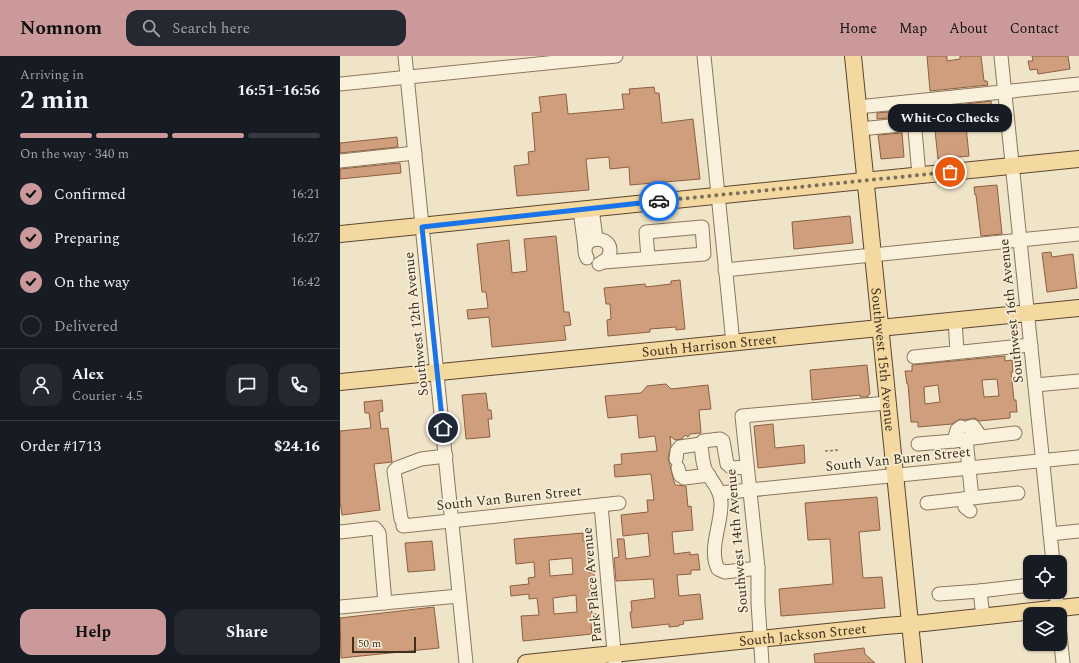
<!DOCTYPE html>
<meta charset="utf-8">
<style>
:root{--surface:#171b24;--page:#242831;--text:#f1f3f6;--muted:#9ea1a6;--line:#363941;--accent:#cc999b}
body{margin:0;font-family:Spectral,serif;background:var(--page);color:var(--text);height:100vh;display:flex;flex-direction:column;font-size:15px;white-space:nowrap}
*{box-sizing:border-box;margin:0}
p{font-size:13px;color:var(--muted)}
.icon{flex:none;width:22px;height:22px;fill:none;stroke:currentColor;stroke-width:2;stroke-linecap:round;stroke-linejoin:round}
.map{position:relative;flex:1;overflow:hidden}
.side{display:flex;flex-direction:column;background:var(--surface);width:340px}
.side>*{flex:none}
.controls{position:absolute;left:683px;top:499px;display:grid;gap:8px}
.controls a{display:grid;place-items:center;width:44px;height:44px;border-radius:8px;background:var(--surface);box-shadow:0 1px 3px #0004;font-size:20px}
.scale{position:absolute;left:12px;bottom:10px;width:64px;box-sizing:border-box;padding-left:4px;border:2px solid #3d2e20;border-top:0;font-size:11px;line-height:14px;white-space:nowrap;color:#3d2e20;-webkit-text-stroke:3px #f7eed8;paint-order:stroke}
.pin{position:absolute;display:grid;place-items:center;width:34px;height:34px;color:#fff;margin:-17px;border:2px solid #fff;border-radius:50%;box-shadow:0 1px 4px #0007}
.courier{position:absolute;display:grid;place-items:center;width:40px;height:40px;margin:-20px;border:3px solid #1a73e8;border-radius:50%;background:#fff;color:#222;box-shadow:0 1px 5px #0007}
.bubble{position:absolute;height:28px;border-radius:12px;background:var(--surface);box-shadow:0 1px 3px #0004;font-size:13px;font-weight:700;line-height:28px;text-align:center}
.headline em{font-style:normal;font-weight:700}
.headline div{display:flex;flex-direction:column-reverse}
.headline{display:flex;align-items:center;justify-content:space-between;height:68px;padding:0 20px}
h1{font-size:26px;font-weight:700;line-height:30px}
.bar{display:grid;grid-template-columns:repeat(4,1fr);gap:6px 4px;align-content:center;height:48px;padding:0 20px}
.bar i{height:5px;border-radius:3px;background:var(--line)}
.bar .current{background:var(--accent)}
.bar p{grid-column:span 4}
.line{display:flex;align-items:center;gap:10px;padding:0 20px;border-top:1px solid var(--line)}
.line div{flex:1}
.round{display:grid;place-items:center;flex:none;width:42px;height:42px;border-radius:12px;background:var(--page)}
ol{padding:0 20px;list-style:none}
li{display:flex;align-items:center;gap:12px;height:44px}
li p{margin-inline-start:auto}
li .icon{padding:4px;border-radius:50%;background:var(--accent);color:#111;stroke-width:4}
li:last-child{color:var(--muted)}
li i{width:22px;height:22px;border:2px solid var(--line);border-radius:50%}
.cta{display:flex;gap:8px;margin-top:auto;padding:8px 20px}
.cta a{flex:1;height:46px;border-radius:12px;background:var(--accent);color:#111;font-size:16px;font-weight:700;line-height:46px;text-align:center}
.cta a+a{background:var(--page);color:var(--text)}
header{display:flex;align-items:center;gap:24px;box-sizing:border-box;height:56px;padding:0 20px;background:var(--accent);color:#111}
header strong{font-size:19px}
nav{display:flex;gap:22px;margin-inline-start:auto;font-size:14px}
.search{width:280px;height:36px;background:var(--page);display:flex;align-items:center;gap:10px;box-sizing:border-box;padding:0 14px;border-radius:12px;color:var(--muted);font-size:15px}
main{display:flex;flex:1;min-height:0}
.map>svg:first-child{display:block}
</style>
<header>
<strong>Nomnom</strong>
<div class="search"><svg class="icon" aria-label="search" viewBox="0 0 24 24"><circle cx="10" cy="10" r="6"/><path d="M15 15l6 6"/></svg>Search here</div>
<nav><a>Home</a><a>Map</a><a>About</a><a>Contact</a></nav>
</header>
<main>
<section class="side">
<div class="headline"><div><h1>2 min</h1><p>Arriving in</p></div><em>16:51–16:56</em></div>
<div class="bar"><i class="current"></i><i class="current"></i><i class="current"></i><i></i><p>On the way · 340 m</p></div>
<ol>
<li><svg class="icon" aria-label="check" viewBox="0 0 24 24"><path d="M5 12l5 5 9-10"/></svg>Confirmed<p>16:21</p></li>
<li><svg class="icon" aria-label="check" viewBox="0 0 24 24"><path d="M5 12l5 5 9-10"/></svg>Preparing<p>16:27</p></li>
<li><svg class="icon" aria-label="check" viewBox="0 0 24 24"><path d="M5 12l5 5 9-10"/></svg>On the way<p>16:42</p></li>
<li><i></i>Delivered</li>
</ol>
<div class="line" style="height:72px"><a class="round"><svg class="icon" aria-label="person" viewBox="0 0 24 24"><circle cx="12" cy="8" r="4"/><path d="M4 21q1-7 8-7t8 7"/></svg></a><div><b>Alex</b><p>Courier · 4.5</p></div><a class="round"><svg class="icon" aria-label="chat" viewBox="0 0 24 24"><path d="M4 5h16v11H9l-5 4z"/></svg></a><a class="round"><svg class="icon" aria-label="phone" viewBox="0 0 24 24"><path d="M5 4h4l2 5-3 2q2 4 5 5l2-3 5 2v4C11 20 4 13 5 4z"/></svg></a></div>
<div class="line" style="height:52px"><div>Order #1713</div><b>$24.16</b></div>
<div class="cta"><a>Help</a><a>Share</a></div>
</section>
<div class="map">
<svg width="739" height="607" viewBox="0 0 739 607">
<rect width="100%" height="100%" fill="#f0e4c8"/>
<!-- building -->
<g fill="#cf9f7d" stroke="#8d5f41" fill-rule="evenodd">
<path d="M587,0H607V5L620,3V0H641L644,25H647L648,29L590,35Z"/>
<path d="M692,0H728L730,13L698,18L697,13L690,14L688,5H693Z"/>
<path d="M314,31L315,37H319L322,67L353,63L360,123L290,129L289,111L270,113L269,101L246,103L249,134L177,140L174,110L189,108L188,96L195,95L192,57L201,56L199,41L226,38L228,58L284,53L282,38H290L289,33Z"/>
<path d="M651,45L652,56L625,60L629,100L598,103L593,55L618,52V49Z"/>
<path d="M567,54L568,60L537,63V57Z"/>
<path d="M562,77L564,101L541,103L538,79Z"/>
<path d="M57,81L58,91L0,97V87Z"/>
<path d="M60,107L61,117L0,123V113Z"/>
<path d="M657,129L662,178L641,180L636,139H635L634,131Z"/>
<path d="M510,160L513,187L454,193L452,166Z"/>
<path d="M216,180L224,256H229L231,269L224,270L226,284L152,291L149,261L128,263L127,254L148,252L146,236H142L137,188L169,184L172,217L187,215L184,183Z"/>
<path d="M711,196L712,201L733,198L737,232L707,236L702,197Z"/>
<path d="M340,224L345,273L336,274V271L310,273V276L268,280L267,264L271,263L270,248H266L264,232L305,228L306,231L331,228V225Z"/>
<path d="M665,300V305L672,304L673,316H671L674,344H676L677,356H670V362L639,365L635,362L625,364L620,363L612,368L578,371V366H571L568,328H567L565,315H572V309ZM657,323L659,340L644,341L642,324ZM598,329L600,346L585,348L584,331Z"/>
<path d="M527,309L530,338L528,339V341H520V339L472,344L470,314Z"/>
<path d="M326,328L331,333L368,329L371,353L359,354L361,377L350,378L348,381L345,379L342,383L335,384L330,380L331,390L328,402L335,429L346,430L348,451L351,450L353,474L332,476L334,498L350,496V499L358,498L360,514H351V518L337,519L339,540L360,538L363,563L343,565L344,568L339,569V570L329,571V568L292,572L290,556H292L291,545L315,542L313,523L276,525L274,502L279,501L277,483H284L286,503L310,500L308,477L283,480L281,459L308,456L307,444H314L311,418L275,421L274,409L282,408L281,398L317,395L315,380L299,382L297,359L268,362L265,340L301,337L307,330Z"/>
<path d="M146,337L148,354H151L152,363H148L150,381L126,383L122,339Z"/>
<path d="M42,344L43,355L39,356L41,373L48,372L52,406L34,408L40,454L2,459L0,445V375L31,372L29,357H25L24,346Z"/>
<path d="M433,368L435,392L464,389L465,407L418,412L414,370Z"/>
<path d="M537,441L540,474L519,476L523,522L542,521L545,552L441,560L439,533L493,528L490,483L468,484L465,447Z"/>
<path d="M243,477V485H250L251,495L248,496L250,517L254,516L256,537L250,538L252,558H256L257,569H251L252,578L183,585L181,560L199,559L197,542L189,543V538L171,540L170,530L189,528L188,522L195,521L194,506L176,508L174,483ZM232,502L233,518L210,520L209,504ZM236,539L237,556L214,558L213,542Z"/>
<path d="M92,485L95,514L68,516L65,487Z"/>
<path d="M94,551L99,592L1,602L0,562Z"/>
<path d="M524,592L525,598L535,607H475L474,598Z"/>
</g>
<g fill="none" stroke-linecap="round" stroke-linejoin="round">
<!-- minor casing -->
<g stroke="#8d765c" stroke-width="15">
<g id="minor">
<path d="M65,0L126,607"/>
<path d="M364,0L393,287"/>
<path d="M661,0L713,506"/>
<path d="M0,28L276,0"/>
<path d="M518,51L739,28"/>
<path d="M520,73L570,68L573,69L575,74L579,119"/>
<path d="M0,105L75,97"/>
<path d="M252,152L256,183"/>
<path d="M240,154L245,192"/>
<path d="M247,202C235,176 282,178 267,203L259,208"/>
<path d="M264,206L364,198L362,171L306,176L308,202"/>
<path d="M385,214L739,178"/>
<path d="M615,264L617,296"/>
<path d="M574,301L691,289"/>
<path d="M695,329L739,325"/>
<path d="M621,371L617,374L614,385L622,384"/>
<path d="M629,371L633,370L641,381L626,383L632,442L678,437"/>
<path d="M641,381L675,377"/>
<path d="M578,388L614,385"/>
<path d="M336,403L337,395L340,391L361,388"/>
<path d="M407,411L392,412L387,408L383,385L380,383L363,385L361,388C362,396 362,405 365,413C371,425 380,432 381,446C382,468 368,493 378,513L385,516L418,512"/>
<path d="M338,412L340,419L344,422L369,419"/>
<path d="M380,437L739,401"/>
<path d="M624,443L625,451L630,455"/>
<path d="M587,447L632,442"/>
<path d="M261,449L275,607"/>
<path d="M65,469L61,463L54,415L57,412L81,403L106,400"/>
<path d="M63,470L279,447"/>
<path d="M0,476L35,472L39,477L45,547"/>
<path d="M710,478L739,475"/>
<path d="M640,535L690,529"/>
<path d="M716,536L718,558"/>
<path d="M599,538L640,535L643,561"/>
<path d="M0,551L119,540"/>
<path d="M720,578L723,607"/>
<path d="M422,607L418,547V512L402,360L547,347"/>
</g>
</g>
<!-- major casing -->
<g stroke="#5b4430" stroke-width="18">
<g id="major">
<path id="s1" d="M513,0L574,607"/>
<path d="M0,178L739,103"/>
<path id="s2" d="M0,326L739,252"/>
<path id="s3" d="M186,607L545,570L584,567L739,550"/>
</g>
</g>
<!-- path -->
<path stroke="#8d765c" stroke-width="1.5" stroke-dasharray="3 2" stroke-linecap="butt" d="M485,395L499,394"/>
<!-- minor -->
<use href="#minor" stroke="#faf1dc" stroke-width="13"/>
<!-- major -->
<use href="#major" stroke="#f3d9a0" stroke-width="16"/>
</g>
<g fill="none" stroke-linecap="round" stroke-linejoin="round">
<!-- done -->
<path stroke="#7c6e5b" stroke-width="4" stroke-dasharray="0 7.2" d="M319,145L610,116"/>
<!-- route -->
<path stroke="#1a73e8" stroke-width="5" d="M103,372L82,171L319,145"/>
</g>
<g text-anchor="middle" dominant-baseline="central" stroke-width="3.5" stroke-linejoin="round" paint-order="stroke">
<!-- street labels -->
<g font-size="14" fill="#3d2e20" stroke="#f7eed8">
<text transform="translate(671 255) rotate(-96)">Southwest 16th Avenue</text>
<text transform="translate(76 268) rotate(-96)">Southwest 12th Avenue</text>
<text stroke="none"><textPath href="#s2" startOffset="371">South Harrison Street</textPath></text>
<text stroke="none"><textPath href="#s1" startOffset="305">Southwest 15th Avenue</textPath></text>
<text transform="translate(558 403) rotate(-6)">South Van Buren Street</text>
<text transform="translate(169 442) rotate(-6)">South Van Buren Street</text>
<text transform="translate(397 485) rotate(-95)">Southwest 14th Avenue</text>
<text transform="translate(252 529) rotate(-95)">Park Place Avenue</text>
<text stroke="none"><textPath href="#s3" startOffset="278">South Jackson Street</textPath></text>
</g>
</g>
</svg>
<div class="controls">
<a><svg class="icon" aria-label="locate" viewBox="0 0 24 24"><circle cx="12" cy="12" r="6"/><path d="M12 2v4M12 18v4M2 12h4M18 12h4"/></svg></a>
<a><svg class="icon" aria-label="layers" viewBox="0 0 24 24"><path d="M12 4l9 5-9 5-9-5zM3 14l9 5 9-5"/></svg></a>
</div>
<div class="scale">50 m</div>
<div class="pin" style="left:610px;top:116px;background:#ea580c"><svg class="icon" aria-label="bag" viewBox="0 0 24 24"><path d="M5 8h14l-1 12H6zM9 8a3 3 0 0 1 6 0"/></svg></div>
<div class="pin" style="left:103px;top:372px;background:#1f2937"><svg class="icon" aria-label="home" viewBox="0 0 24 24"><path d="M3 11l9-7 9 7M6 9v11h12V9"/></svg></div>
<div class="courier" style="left:319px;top:145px"><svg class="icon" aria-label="car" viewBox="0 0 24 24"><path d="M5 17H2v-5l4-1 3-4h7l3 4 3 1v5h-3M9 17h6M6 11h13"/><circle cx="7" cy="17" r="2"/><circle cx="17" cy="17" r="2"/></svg></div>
<div class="bubble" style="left:548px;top:48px;width:124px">Whit-Co Checks</div>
</div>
</main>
